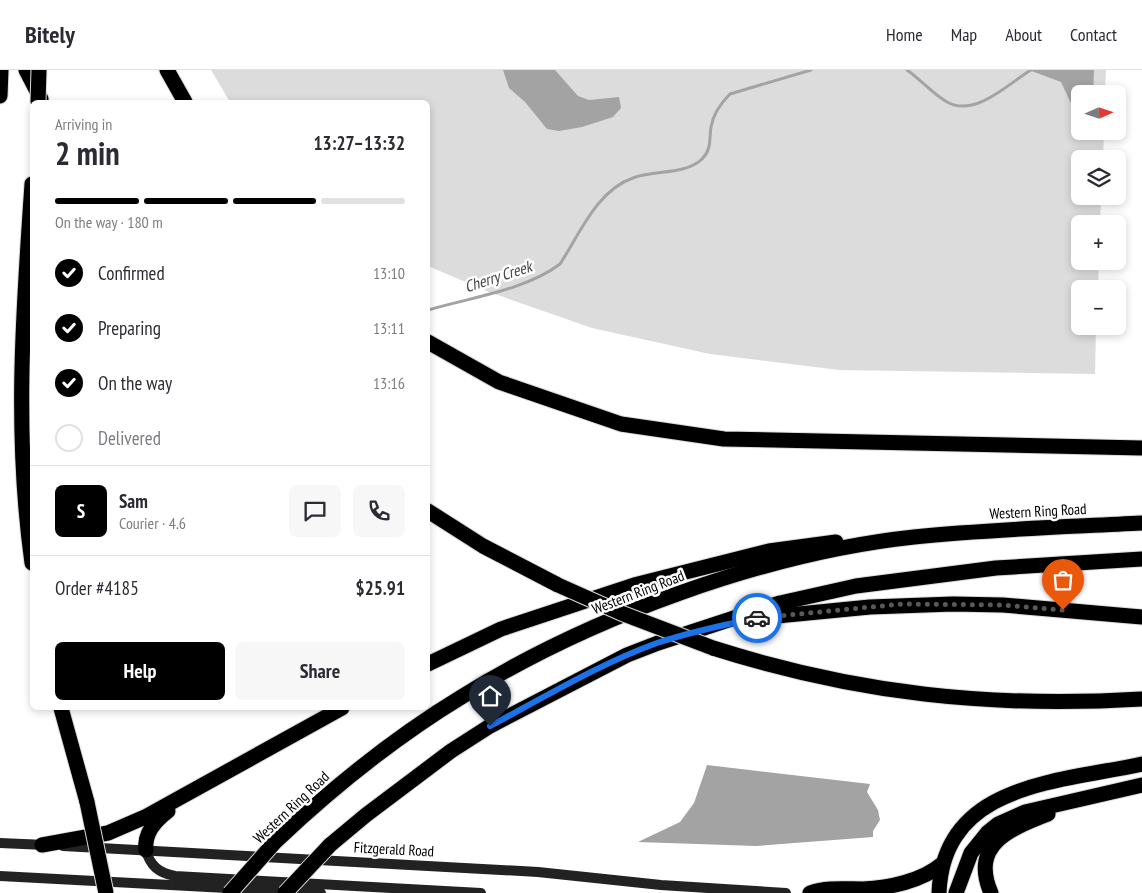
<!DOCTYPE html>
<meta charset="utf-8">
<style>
:root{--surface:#fff;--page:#f7f7f7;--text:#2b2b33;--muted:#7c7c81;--line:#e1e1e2;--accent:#000}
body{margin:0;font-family:"PT Sans Narrow",sans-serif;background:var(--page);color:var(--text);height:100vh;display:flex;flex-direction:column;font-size:19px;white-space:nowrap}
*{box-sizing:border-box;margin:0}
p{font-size:16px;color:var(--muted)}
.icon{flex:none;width:28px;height:28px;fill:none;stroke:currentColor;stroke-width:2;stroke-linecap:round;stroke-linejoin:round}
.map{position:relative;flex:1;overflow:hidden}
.sheet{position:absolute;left:30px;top:30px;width:400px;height:610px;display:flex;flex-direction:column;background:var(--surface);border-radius:8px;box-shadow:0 2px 8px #0003}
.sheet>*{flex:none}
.needle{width:32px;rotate:87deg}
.fabs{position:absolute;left:1071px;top:15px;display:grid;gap:10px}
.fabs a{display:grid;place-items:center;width:55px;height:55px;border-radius:8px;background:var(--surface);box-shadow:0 2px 8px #0003;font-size:25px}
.pin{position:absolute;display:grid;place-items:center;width:42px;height:42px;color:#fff;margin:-51px -21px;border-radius:50% 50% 50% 0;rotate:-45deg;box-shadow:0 0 5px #0007}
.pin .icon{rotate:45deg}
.courier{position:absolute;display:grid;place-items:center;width:50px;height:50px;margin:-25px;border:4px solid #1a73e8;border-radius:50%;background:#fff;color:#222;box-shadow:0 1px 6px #0007}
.headline em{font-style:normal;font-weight:600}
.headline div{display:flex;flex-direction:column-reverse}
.headline{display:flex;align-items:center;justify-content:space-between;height:85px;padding:0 25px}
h1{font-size:32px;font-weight:600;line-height:38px}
.bar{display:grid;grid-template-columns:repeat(4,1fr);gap:8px 5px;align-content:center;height:60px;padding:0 25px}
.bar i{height:6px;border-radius:4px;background:var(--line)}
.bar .on{background:var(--accent)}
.bar p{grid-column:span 4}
.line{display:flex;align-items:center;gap:12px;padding:0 25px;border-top:1px solid var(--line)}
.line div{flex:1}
.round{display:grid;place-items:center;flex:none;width:52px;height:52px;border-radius:8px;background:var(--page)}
ol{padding:0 25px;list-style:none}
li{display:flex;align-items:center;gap:15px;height:55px}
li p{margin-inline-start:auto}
li .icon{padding:5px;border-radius:50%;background:var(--accent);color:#fff;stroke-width:4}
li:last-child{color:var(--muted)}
li i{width:28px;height:28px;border:2px solid var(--line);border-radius:50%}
.action{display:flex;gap:10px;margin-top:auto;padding:10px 25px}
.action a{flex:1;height:58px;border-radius:8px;background:var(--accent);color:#fff;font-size:20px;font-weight:600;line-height:58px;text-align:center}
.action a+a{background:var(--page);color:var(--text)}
header{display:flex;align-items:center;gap:30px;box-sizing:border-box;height:70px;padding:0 25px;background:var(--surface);border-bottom:1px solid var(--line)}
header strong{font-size:24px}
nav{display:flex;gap:28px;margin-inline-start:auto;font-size:18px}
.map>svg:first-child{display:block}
</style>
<header>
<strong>Bitely</strong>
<nav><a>Home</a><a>Map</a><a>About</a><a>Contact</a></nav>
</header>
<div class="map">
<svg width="1142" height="823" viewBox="0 0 1142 823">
<rect width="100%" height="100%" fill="#fff"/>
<!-- green -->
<path fill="#dcdcdc" d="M211,0H1106L1105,24H1080V61H1104L1103,89H1080V126H1101L1100,154H1080V191H1099L1098,219H1080V256H1096L1095,304L839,300L710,284L592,258L489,222L428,196V32H230Z"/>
<!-- water -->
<g fill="#a3a3a3">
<path d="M503,0H555L578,26L589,30L619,27L621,38L613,47L582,57L559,61L547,59L525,32L509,18Z"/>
<path d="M1029,0H1094L1093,24H1080V47L1076,44L1061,12Z"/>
<path d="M707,695L870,714L867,722L878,740L880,750L873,761V767L756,776L638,772L680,752L694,733Z"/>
</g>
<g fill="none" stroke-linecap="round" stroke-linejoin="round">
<!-- stream -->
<g stroke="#a3a3a3" stroke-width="3">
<path d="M907,0C920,9 934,25 947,32C975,48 1009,13 1031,0"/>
<path d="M428,240C469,228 526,220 560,194C579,165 597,120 633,108C653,100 686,105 702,89C712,79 709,69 711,57C713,44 721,33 730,24L811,0"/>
</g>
<!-- highway casing -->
<g stroke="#dbdbdb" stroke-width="17">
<g id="highway">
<path d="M26,0L41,29"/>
<path d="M167,0L185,32"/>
<path d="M0,26L1,0"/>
<path d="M32,114C23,243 14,364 32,493"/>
<path d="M428,272L499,312L621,354L724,369L1142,378"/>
<path d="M428,441L483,476L558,515"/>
<path d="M757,548L870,537L953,534L1003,535L1142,547"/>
<path d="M713,578C858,624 990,638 1142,629"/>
<path d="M428,594L501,559L634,515L769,481L836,472"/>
<path d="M61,638L87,732"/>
<path d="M275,772C331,719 397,666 463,626C590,547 765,483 914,467C989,459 1066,457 1142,453"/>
<path d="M42,775L108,763L145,747L342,638"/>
<path d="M330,775L366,745L451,681L490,656L627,585L658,573L780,533L856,516L996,498L1142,489"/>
<path d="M146,780C144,763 155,751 168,741"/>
<path d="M810,823C827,817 844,819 863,819C889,818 922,811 942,794"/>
<path d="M939,823C943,713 1060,712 1142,694"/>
<path d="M956,823L971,783L988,762L998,754L1025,742L1142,715"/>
<path d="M991,823C970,774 1010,759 1048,744"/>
</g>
</g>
<!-- secondary -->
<g stroke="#222" stroke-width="10">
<path d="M0,773L46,775"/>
<path d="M63,776L538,802L661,815L786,823"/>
<path d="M146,780C150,796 159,803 175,806L481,823"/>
<path d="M0,806L321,823"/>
</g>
<!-- highway -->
<use href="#highway" stroke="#000" stroke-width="15"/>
<!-- highway-bridge casing -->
<g stroke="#dbdbdb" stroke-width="17" stroke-linecap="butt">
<g id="highway-bridge">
<path d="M38,32L39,0"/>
<path d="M558,515L621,543L713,578"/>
<path d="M87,732L106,823"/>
<path d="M230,823L275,772"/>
<path d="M285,823L330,775"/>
</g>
</g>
<!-- highway-bridge -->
<use href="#highway-bridge" stroke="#000" stroke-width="15"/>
</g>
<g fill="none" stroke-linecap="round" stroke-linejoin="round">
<!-- done -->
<path stroke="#595959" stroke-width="5" stroke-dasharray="0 9" d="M757,548L902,534L1003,535L1063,540"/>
<!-- route -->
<path stroke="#1a73e8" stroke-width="6" d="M490,656C545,627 599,594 657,573C690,562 723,555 757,548"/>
</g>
<g text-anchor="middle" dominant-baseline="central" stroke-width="5" stroke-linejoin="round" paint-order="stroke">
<!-- street labels -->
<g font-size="15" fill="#000" stroke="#fff">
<text transform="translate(1038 441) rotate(-3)">Western Ring Road</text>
<text transform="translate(638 522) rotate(-21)">Western Ring Road</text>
<text transform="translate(291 737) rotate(-43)">Western Ring Road</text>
<text transform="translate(394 779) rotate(3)">Fitzgerald Road</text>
</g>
<!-- water labels -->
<g font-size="16" font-style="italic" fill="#444" stroke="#fff">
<text transform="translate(498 206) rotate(-18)">Cherry Creek</text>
</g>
</g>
</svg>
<div class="fabs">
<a><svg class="needle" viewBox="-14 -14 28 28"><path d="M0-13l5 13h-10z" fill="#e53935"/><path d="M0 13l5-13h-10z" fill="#7c7c81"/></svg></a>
<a><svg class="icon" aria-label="layers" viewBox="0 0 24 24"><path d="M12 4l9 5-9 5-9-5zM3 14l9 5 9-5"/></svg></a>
<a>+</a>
<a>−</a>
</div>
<div class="pin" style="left:1063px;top:540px;background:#ea580c"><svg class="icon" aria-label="bag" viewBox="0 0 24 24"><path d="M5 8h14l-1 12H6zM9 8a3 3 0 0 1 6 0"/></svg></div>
<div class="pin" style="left:490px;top:656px;background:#1f2937"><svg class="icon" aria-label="home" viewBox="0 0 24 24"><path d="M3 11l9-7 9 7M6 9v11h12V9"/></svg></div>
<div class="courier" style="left:757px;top:548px"><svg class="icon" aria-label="car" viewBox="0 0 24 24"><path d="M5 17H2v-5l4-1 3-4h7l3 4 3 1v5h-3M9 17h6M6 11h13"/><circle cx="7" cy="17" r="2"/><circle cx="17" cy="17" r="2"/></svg></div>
<section class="sheet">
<div class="headline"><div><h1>2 min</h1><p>Arriving in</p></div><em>13:27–13:32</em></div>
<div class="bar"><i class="on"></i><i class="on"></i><i class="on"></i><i></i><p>On the way · 180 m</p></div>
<ol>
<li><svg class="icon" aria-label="check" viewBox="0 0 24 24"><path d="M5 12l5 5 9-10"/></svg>Confirmed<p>13:10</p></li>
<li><svg class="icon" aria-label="check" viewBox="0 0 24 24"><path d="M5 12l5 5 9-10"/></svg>Preparing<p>13:11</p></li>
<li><svg class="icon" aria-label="check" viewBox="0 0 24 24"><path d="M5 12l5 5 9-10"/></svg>On the way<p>13:16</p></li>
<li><i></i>Delivered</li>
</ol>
<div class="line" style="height:90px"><b class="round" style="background:var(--accent);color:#fff">S</b><div><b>Sam</b><p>Courier · 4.6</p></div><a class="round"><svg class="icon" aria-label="chat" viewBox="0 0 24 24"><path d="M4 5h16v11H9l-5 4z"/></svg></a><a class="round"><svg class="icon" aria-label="phone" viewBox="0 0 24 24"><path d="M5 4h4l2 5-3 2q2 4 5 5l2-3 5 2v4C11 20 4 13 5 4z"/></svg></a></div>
<div class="line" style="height:65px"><div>Order #4185</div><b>$25.91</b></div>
<div class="action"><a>Help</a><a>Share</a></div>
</section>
</div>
